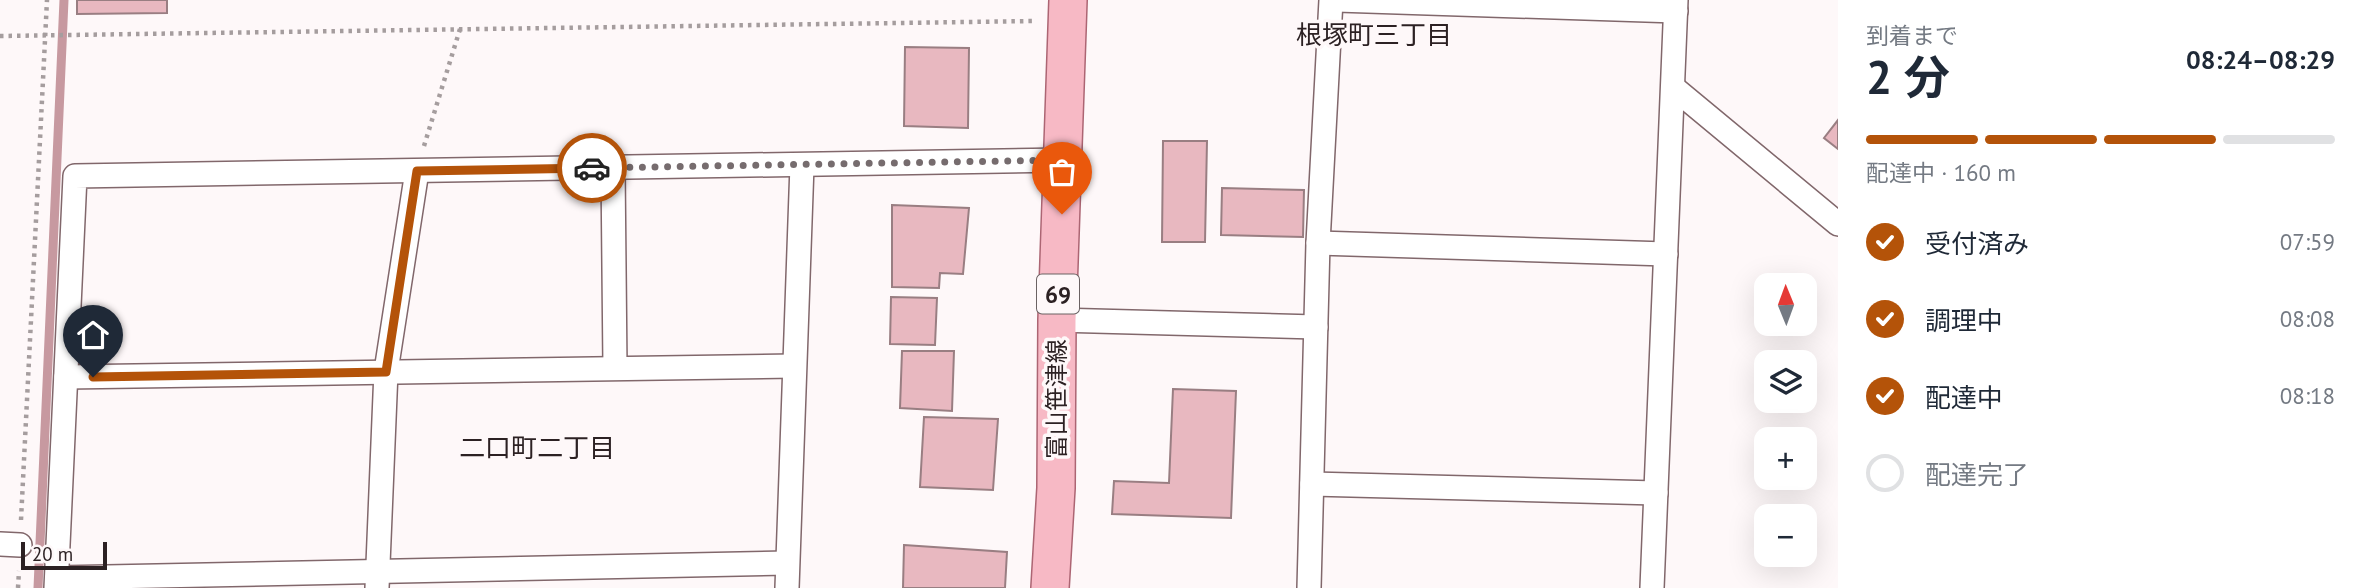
<!DOCTYPE html>
<html lang="ja">
<meta charset="utf-8">
<style>
:root{--surface:#fff;--page:#f2f2f3;--text:#1f2937;--muted:#747a83;--line:#e0e1e3;--accent:#b45309}
body{margin:0;font-family:"PT Sans","Noto Sans JP",sans-serif;background:var(--page);color:var(--text);height:100vh;display:flex;flex-direction:column;font-size:26px;white-space:nowrap}
*{box-sizing:border-box;margin:0}
p{font-size:23px;color:var(--muted)}
.icon{flex:none;width:38px;height:38px;fill:none;stroke:currentColor;stroke-width:2;stroke-linecap:round;stroke-linejoin:round}
.map{position:relative;flex:1;overflow:hidden}
.side{display:flex;flex-direction:column;background:var(--surface);width:525px}
.side>*{flex:none}
.needle{width:46px;rotate:359deg}
.fabs{position:absolute;left:1754px;top:273px;display:grid;gap:14px}
.fabs a{display:grid;place-items:center;width:63px;height:63px;border-radius:14px;background:var(--surface);box-shadow:0 7px 28px #0002;font-size:35px}
.scale{position:absolute;left:21px;bottom:18px;width:86px;box-sizing:border-box;padding-left:7px;border:4px solid #2c2123;border-top:0;font-size:19px;line-height:24px;white-space:nowrap;color:#2c2123;-webkit-text-stroke:5px #fef8f9;paint-order:stroke}
.pin{position:absolute;display:grid;place-items:center;width:60px;height:60px;color:#fff;margin:-72px -30px;border-radius:50% 50% 50% 0;rotate:-45deg;box-shadow:0 0 7px #0007}
.pin .icon{rotate:45deg}
.courier{position:absolute;display:grid;place-items:center;width:70px;height:70px;margin:-35px;border:5px solid #b45309;border-radius:50%;background:#fff;color:#222;box-shadow:0 2px 9px #0007}
.summary em{font-style:normal;font-weight:700}
.summary div{display:flex;flex-direction:column-reverse}
.summary{display:flex;align-items:center;justify-content:space-between;height:119px;padding:0 28px}
h1{font-size:46px;font-weight:700;line-height:52px}
.bar{display:grid;grid-template-columns:repeat(4,1fr);gap:10px 7px;align-content:center;height:84px;padding:0 28px}
.bar i{height:9px;border-radius:5px;background:var(--line)}
.bar .current{background:var(--accent)}
.bar p{grid-column:span 4}
ol{padding:0 28px;list-style:none}
li{display:flex;align-items:center;gap:21px;height:77px}
li p{margin-inline-start:auto}
li .icon{padding:7px;border-radius:50%;background:var(--accent);color:#fff;stroke-width:4}
li:last-child{color:var(--muted)}
li i{width:38px;height:38px;border:4px solid var(--line);border-radius:50%}
main{display:flex;flex:1;min-height:0}
.map>svg:first-child{display:block}
</style>
<main>
<div class="map">
<svg width="1838" height="588" viewBox="0 0 1838 588">
<rect width="100%" height="100%" fill="#fef8f9"/>
<g fill="none" stroke-linecap="round" stroke-linejoin="round">
<!-- stream -->
<path stroke="#c799a0" stroke-width="9" d="M38,588L64,0"/>
</g>
<!-- building -->
<g fill="#e8b8c0" stroke="#997e82" stroke-width="2">
<path d="M77,0H167V13L77,14Z"/>
<path d="M905,47L969,48L968,128L904,126Z"/>
<path d="M1838,120V149L1824,138Z"/>
<path d="M1163,141H1207L1205,242H1162Z"/>
<path d="M1222,188L1304,190L1303,237L1221,235Z"/>
<path d="M892,205L969,208L963,274L940,273L939,288L892,287Z"/>
<path d="M891,297L937,298L935,345L890,344Z"/>
<path d="M902,351H954L952,411L900,408Z"/>
<path d="M1173,389L1236,391L1231,518L1112,514L1114,481L1169,483Z"/>
<path d="M924,417L998,419L993,490L920,487Z"/>
<path d="M904,545L1007,552L1005,588H903Z"/>
</g>
<g fill="none" stroke-linecap="round" stroke-linejoin="round">
<!-- street casing -->
<g stroke="#81676b" stroke-width="26">
<g id="street">
<path d="M1337,0L1676,11"/>
<path d="M1674,88L1838,224"/>
<path d="M613,168L615,368"/>
<path d="M1318,243L1666,254"/>
<path d="M1057,320L1316,327"/>
<path d="M66,377L794,366"/>
<path d="M1312,484L1656,493"/>
<path d="M0,544L20,545"/>
<path d="M57,578L787,563"/>
<path d="M56,588L75,176L1064,160"/>
<path d="M377,588L386,371L417,171"/>
<path d="M787,588L802,165"/>
<path d="M1309,588L1318,243L1331,0"/>
<path d="M1652,588L1676,0"/>
</g>
</g>
<!-- primary casing -->
<g stroke="#ac6573" stroke-width="40">
<path id="primary" d="M1050,588L1056,488L1057,320L1068,0"/>
</g>
<!-- path -->
<g stroke="#a59d9e" stroke-width="4.5" stroke-dasharray="3.5 5" stroke-linecap="butt">
<path d="M0,36L1035,21"/>
<path d="M424,146L460,29"/>
<path d="M21,520L47,0"/>
<path d="M18,588L19,571"/>
</g>
<!-- street -->
<use href="#street" stroke="#fff" stroke-width="23"/>
<!-- primary -->
<use href="#primary" stroke="#f7b9c5" stroke-width="37"/>
</g>
<g fill="none" stroke-linecap="round" stroke-linejoin="round">
<!-- done -->
<path stroke="#766c6e" stroke-width="7" stroke-dasharray="0 12.6" d="M592,168L1064,160L1062,214"/>
<!-- route -->
<path stroke="#b45309" stroke-width="9" d="M93,377L386,372L417,171L592,168"/>
</g>
<g text-anchor="middle" dominant-baseline="central" stroke-width="7" stroke-linejoin="round" paint-order="stroke">
<!-- shield labels -->
<rect fill="#fef8f9" stroke="#6b6263" stroke-width="2" x="1037" y="274.5" width="42" height="39" rx="5"/>
<g font-size="23" font-weight="bold" fill="#2c2123">
<text x="1058" y="294">69</text>
</g>
<!-- street labels -->
<g font-size="24" fill="#2c2123" stroke="#fef8f9">
<text transform="translate(1056 399) rotate(-90)">富山笹津線</text>
</g>
<!-- neighbourhood labels -->
<g font-size="26" fill="#2c2123" stroke="#fef8f9">
<text x="1374" y="34">根塚町三丁目</text>
<text x="537" y="447">二口町二丁目</text>
</g>
</g>
</svg>
<div class="fabs">
<a><svg class="needle" viewBox="-14 -14 28 28"><path d="M0-13l5 13h-10z" fill="#e53935"/><path d="M0 13l5-13h-10z" fill="#747a83"/></svg></a>
<a><svg class="icon" aria-label="layers" viewBox="0 0 24 24"><path d="M12 4l9 5-9 5-9-5zM3 14l9 5 9-5"/></svg></a>
<a>+</a>
<a>−</a>
</div>
<div class="scale">20 m</div>
<div class="pin" style="left:1062px;top:214px;background:#ea580c"><svg class="icon" aria-label="bag" viewBox="0 0 24 24"><path d="M5 8h14l-1 12H6zM9 8a3 3 0 0 1 6 0"/></svg></div>
<div class="pin" style="left:93px;top:377px;background:#1f2937"><svg class="icon" aria-label="home" viewBox="0 0 24 24"><path d="M3 11l9-7 9 7M6 9v11h12V9"/></svg></div>
<div class="courier" style="left:592px;top:168px"><svg class="icon" aria-label="car" viewBox="0 0 24 24"><path d="M5 17H2v-5l4-1 3-4h7l3 4 3 1v5h-3M9 17h6M6 11h13"/><circle cx="7" cy="17" r="2"/><circle cx="17" cy="17" r="2"/></svg></div>
</div>
<section class="side">
<div class="summary"><div><h1>2 分</h1><p>到着まで</p></div><em>08:24–08:29</em></div>
<div class="bar"><i class="current"></i><i class="current"></i><i class="current"></i><i></i><p>配達中 · 160 m</p></div>
<ol>
<li><svg class="icon" aria-label="check" viewBox="0 0 24 24"><path d="M5 12l5 5 9-10"/></svg>受付済み<p>07:59</p></li>
<li><svg class="icon" aria-label="check" viewBox="0 0 24 24"><path d="M5 12l5 5 9-10"/></svg>調理中<p>08:08</p></li>
<li><svg class="icon" aria-label="check" viewBox="0 0 24 24"><path d="M5 12l5 5 9-10"/></svg>配達中<p>08:18</p></li>
<li><i></i>配達完了</li>
</ol>
</section>
</main>
